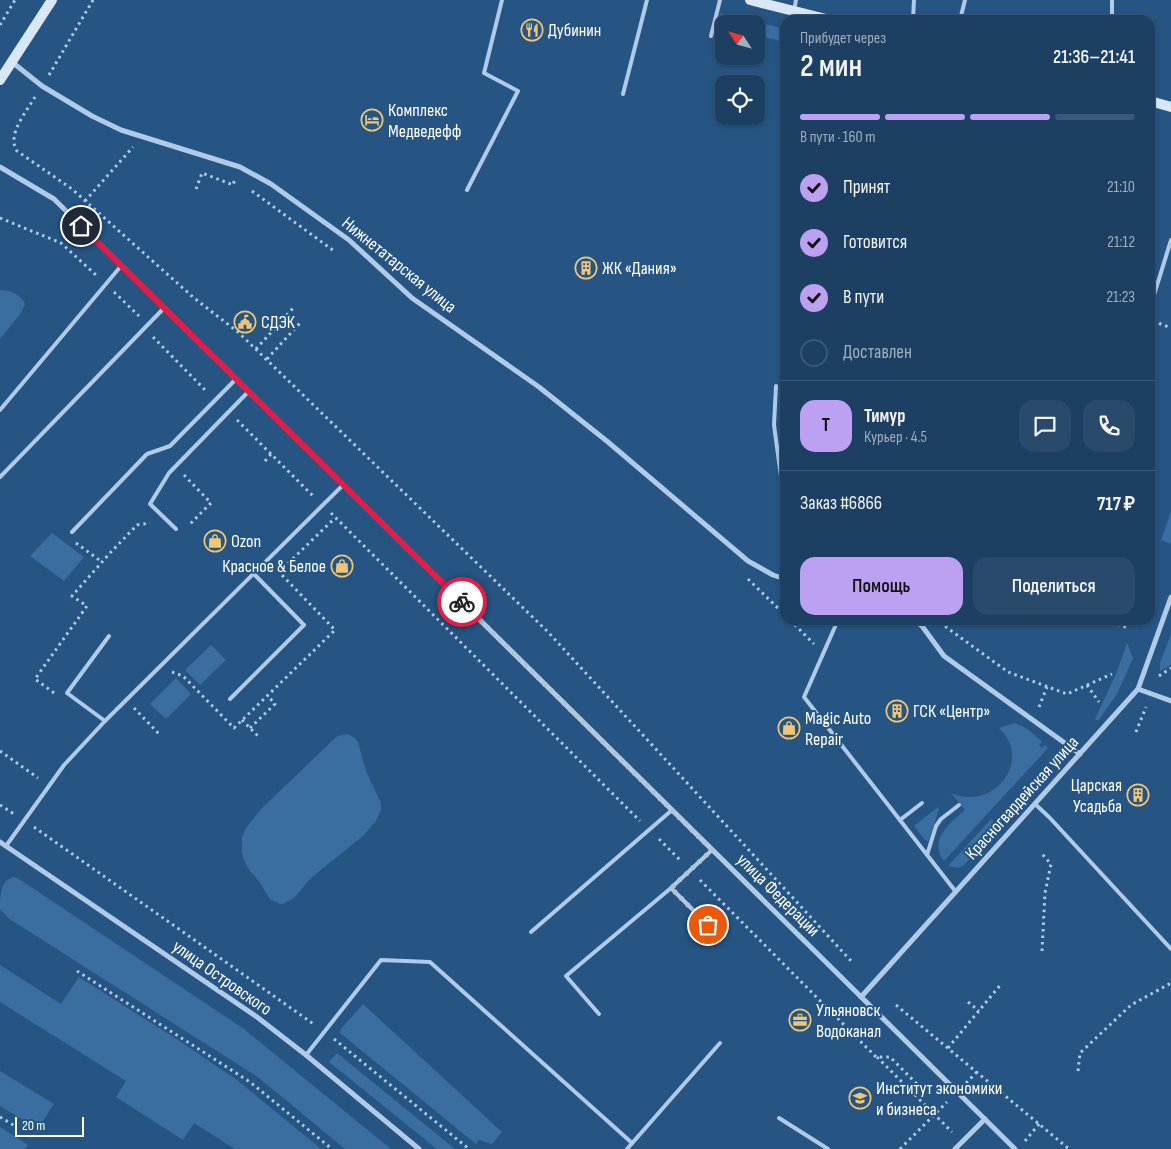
<!DOCTYPE html>
<html lang="ru">
<meta charset="utf-8">
<style>
:root{--surface:#1c3f62;--page:#294a6b;--text:#f1f3f6;--muted:#a0afbe;--line:#3a5877;--accent:#bca0f2}
body{margin:0;font-family:"Sofia Sans Condensed",sans-serif;background:var(--page);color:var(--text);height:100vh;display:flex;flex-direction:column;font-size:19px;white-space:nowrap}
*{box-sizing:border-box;margin:0}
p{font-size:16px;color:var(--muted)}
.icon{flex:none;width:28px;height:28px;fill:none;stroke:currentColor;stroke-width:2;stroke-linecap:round;stroke-linejoin:round}
.map{position:relative;flex:1;overflow:hidden}
.side{position:absolute;left:780px;top:15px;width:375px;height:610px;display:flex;flex-direction:column;background:var(--surface);border-radius:15px;box-shadow:0 1px 4px #0004,0 0 0 1px var(--line)}
.side>*{flex:none}
.needle{width:32px;rotate:306deg}
.fabs{position:absolute;left:715px;top:15px;display:grid;gap:10px}
.fabs a{display:grid;place-items:center;width:50px;height:50px;border-radius:10px;background:var(--surface);box-shadow:0 1px 4px #0004,0 0 0 1px var(--line);font-size:25px}
.scale{position:absolute;left:15px;bottom:12px;width:69px;box-sizing:border-box;padding-left:5px;border:2px solid #fff;border-top:0;font-size:14px;line-height:18px;white-space:nowrap;color:#fff;-webkit-text-stroke:4px #265483;paint-order:stroke}
.pin{position:absolute;display:grid;place-items:center;width:42px;height:42px;color:#fff;margin:-21px;border:2px solid #fff;border-radius:50%;box-shadow:0 1px 5px #0007}
.courier{position:absolute;display:grid;place-items:center;width:50px;height:50px;margin:-25px;border:4px solid #e11d48;border-radius:50%;background:#fff;color:#222;box-shadow:0 1px 6px #0007}
.head em{font-style:normal;font-weight:600}
.head div{display:flex;flex-direction:column-reverse}
.head{display:flex;align-items:center;justify-content:space-between;height:85px;padding:0 20px}
h1{font-size:32px;font-weight:600;line-height:38px}
.bar{display:grid;grid-template-columns:repeat(4,1fr);gap:8px 5px;align-content:center;height:60px;padding:0 20px}
.bar i{height:6px;border-radius:4px;background:var(--line)}
.bar .active{background:var(--accent)}
.bar p{grid-column:span 4}
.line{display:flex;align-items:center;gap:12px;padding:0 20px;border-top:1px solid var(--line)}
.line div{flex:1}
.round{display:grid;place-items:center;flex:none;width:52px;height:52px;border-radius:15px;background:var(--page)}
ol{padding:0 20px;list-style:none}
li{display:flex;align-items:center;gap:15px;height:55px}
li p{margin-inline-start:auto}
li .icon{padding:5px;border-radius:50%;background:var(--accent);color:#111;stroke-width:4}
li:last-child{color:var(--muted)}
li i{width:28px;height:28px;border:2px solid var(--line);border-radius:50%}
.primary-button{display:flex;gap:10px;margin-top:auto;padding:10px 20px}
.primary-button a{flex:1;height:58px;border-radius:15px;background:var(--accent);color:#111;font-size:20px;font-weight:600;line-height:58px;text-align:center}
.primary-button a+a{background:var(--page);color:var(--text)}
.map>svg:first-child{display:block}
</style>
<div class="map">
<svg width="1171" height="1149" viewBox="0 0 1171 1149">
<rect width="100%" height="100%" fill="#265483"/>
<!-- green -->
<g fill="#3a6ea0">
<path d="M720,13L785,29V42L756,35V24H724V26L717,25Z"/>
<path d="M0,290C10,290 21,295 25,304L21,313L0,339Z"/>
<path d="M1171,512V544L1161,540Z"/>
<path d="M52,533L84,557L64,581L30,556Z"/>
<path d="M1171,634V665L1160,671V663Z"/>
<path d="M1127,643L1133,658L1117,694L1098,721L1095,719L1116,674Z"/>
<path d="M211,645L226,660L200,685L185,670Z"/>
<path d="M176,678L191,694L166,719L150,704Z"/>
<path d="M1014,723C1025,726 1034,734 1042,742L1039,745L1042,748L1045,745L1048,748L944,861C928,840 950,823 965,810L951,793C993,812 1034,760 999,728Z"/>
<path d="M347,734L355,738L358,742L366,771L381,803V810L376,821L363,836L311,878L294,898L283,904H280L270,899L258,880L250,871L244,860L242,852V837L246,828L261,809L333,740L338,736Z"/>
<path d="M938,807L939,809L929,839L928,841L925,840L914,826Z"/>
<path d="M992,818L994,825L991,835L964,865L958,868L948,866Z"/>
<path d="M14,877L19,879L244,1029L391,1149H345L259,1078L8,918L0,909C0,897 0,879 14,877Z"/>
<path d="M0,965L61,1004L79,977L178,1040L237,1080L321,1149H235L194,1123L183,1140L116,1097L126,1081L0,1002Z"/>
<path d="M363,1004L502,1132L492,1144L479,1140L476,1144L340,1033L341,1029Z"/>
<path d="M337,1053L455,1149H437L329,1062Z"/>
<path d="M0,1071L54,1104L38,1129L0,1106Z"/>
<path d="M0,1127L28,1145L25,1149H0Z"/>
</g>
<g fill="none" stroke-linecap="round" stroke-linejoin="round">
<!-- path -->
<g stroke="#afcbe7" stroke-width="3" stroke-dasharray="2.5 4" stroke-linecap="butt">
<path d="M0,25L15,0"/>
<path d="M49,75L93,0"/>
<path d="M35,97C27,111 6,135 17,151L72,189L194,298L238,332L548,632L852,962"/>
<path d="M196,189L202,173L233,185L235,179"/>
<path d="M252,191L334,251"/>
<path d="M85,201L133,147"/>
<path d="M0,218L61,243L97,276"/>
<path d="M114,292L139,316"/>
<path d="M1153,321L1171,328"/>
<path d="M153,337L207,392"/>
<path d="M256,349L295,306"/>
<path d="M267,359L300,323"/>
<path d="M237,420L314,497"/>
<path d="M265,461L271,454"/>
<path d="M184,475L211,503L188,526"/>
<path d="M331,513L640,821"/>
<path d="M76,543L102,562"/>
<path d="M748,579L785,615"/>
<path d="M790,620L814,644"/>
<path d="M949,620L946,627L1008,672L1067,694L1112,674"/>
<path d="M1105,620L1128,628"/>
<path d="M172,672L183,676L234,728L335,630L279,572L335,518"/>
<path d="M1159,676L1171,668"/>
<path d="M1087,685L1099,702"/>
<path d="M54,693L35,679L87,606L72,596L110,553L137,525L150,523"/>
<path d="M1039,707L1047,687"/>
<path d="M134,708L161,736"/>
<path d="M242,720L259,737"/>
<path d="M250,728L275,704L268,696"/>
<path d="M1136,732L1146,707"/>
<path d="M0,751L38,778"/>
<path d="M0,805L14,814"/>
<path d="M34,827L315,1025"/>
<path d="M659,839L681,861"/>
<path d="M700,880L876,1057H890L917,1084L916,1096L952,1132"/>
<path d="M1042,951L1045,893L1051,864L1042,854"/>
<path d="M77,971L250,1082L332,1149"/>
<path d="M968,1002L979,1011"/>
<path d="M896,1005L1069,1149"/>
<path d="M334,1039L469,1149"/>
<path d="M948,1048L1002,983"/>
<path d="M877,1057L916,1096"/>
<path d="M1078,1071L1080,1053L1131,1005L1171,983"/>
<path d="M966,1083L977,1072"/>
<path d="M0,1117L15,1126"/>
<path d="M1025,1141L1039,1124"/>
<path d="M900,1149L947,1102"/>
</g>
<!-- service -->
<g stroke="#afcbe7" stroke-width="4">
<path d="M794,11L796,0"/>
<path d="M913,20L914,0"/>
<path d="M960,20L965,0"/>
<path d="M1112,20V0"/>
<path d="M711,36L720,0"/>
<path d="M623,94L647,0"/>
<path d="M467,190L518,91L484,73L502,0"/>
<path d="M1150,308L1171,240"/>
<path d="M776,386L774,425L785,506"/>
<path d="M0,410L121,266"/>
<path d="M0,477L164,308"/>
<path d="M176,529L150,504L169,473L248,392"/>
<path d="M72,532L147,454L170,446L236,379"/>
<path d="M838,620L804,697L956,892"/>
<path d="M230,699L304,625L253,573"/>
<path d="M105,721L343,485"/>
<path d="M1035,804L1049,817L1171,949"/>
<path d="M900,820L922,803"/>
<path d="M6,846L64,765L105,721L67,693L109,636"/>
<path d="M712,850L671,888L721,938"/>
<path d="M927,855L936,826L941,819L959,805"/>
<path d="M531,932L672,810"/>
<path d="M599,1014L566,976L671,888"/>
<path d="M306,1055L381,960L430,962L632,1143"/>
<path d="M779,1118L828,1149"/>
<path d="M627,1149L720,1043"/>
</g>
<!-- minor -->
<g stroke="#afcbe7" stroke-width="5">
<path d="M12,62L42,86L92,116L121,130L240,167L271,184L349,240L412,298L539,387L608,442L748,561L773,575L785,579"/>
<path d="M0,167L54,199L1015,1149"/>
<path d="M914,620L922,626L944,656L1080,754"/>
<path d="M1138,689L1171,701"/>
<path d="M0,842L257,1017L306,1055L419,1149"/>
<path d="M861,997L1138,689L1171,597"/>
<path d="M955,1149L985,1119"/>
</g>
<!-- secondary -->
<g stroke="#d8e7f6" stroke-width="10">
<path d="M750,0L830,20"/>
<path d="M0,80L52,0"/>
<path d="M1150,101L1171,107"/>
</g>
</g>
<g fill="none" stroke-linecap="round" stroke-linejoin="round">
<!-- done -->
<path stroke="#b3c3d4" stroke-width="5" stroke-dasharray="0 9" d="M462,602L712,850L671,888L708,925"/>
<!-- route -->
<path stroke="#e11d48" stroke-width="6" d="M81,226L462,602"/>
</g>
<!-- icons -->
<defs>
<g id="restaurant-ring" transform="scale(1.125)"><circle r="9.5" fill="#265483" stroke="#f0c573" stroke-width="1.5"/><path d="M-5-6h1v4h1v-4h1v4h1v-4h1v5L-1.5 .5V6h-2V.5L-5-1ZM5-6V6H3V1.5H1.5Q1.5-4 5-6Z" fill="#f0c573"/></g>
<g id="hotel-ring" transform="scale(1.125)"><circle r="9.5" fill="#265483" stroke="#f0c573" stroke-width="1.5"/><path d="M-6-4.5h1.5V1H6V5H4.5V3h-9V5H-6ZM-4 0a1.8 1.8 0 1 1 3.6 0ZM.5 0V-2.5h3Q6-2.5 6 0Z" fill="#f0c573"/></g>
<g id="building-ring" transform="scale(1.125)"><circle r="9.5" fill="#265483" stroke="#f0c573" stroke-width="1.5"/><path d="M-4-6H4V6H1V3H-1V6H-4ZM-2.5-4.3h1.7v1.8h-1.7ZM.8-4.3h1.7v1.8H.8ZM-2.5-1h1.7V.8h-1.7ZM.8-1h1.7V.8H.8Z" fill="#f0c573"/></g>
<g id="civic-ring" transform="scale(1.125)"><circle r="9.5" fill="#265483" stroke="#f0c573" stroke-width="1.5"/><path d="M-.6-6.5H3V-4.5H.6V-3L4-1V1h2V6H-6V1h2V-1L-.6-3ZM-1.2 2.5V6h2.4V2.5Z" fill="#f0c573"/></g>
<g id="shop-ring" transform="scale(1.125)"><circle r="9.5" fill="#265483" stroke="#f0c573" stroke-width="1.5"/><path d="M-5-2.5h2.3a2.7 3.5 0 0 1 5.4 0H5L5.5 6h-11ZM-1.5-2.5h3a1.5 2.3 0 0 0-3 0Z" fill="#f0c573"/></g>
<g id="office-ring" transform="scale(1.125)"><circle r="9.5" fill="#265483" stroke="#f0c573" stroke-width="1.5"/><path d="M-6-3h4V-5.5h4V-3h4V5H-6ZM-1-4.5V-3h2v-1.5ZM-6 0V1H6V0Z" fill="#f0c573"/></g>
<g id="university-ring" transform="scale(1.125)"><circle r="9.5" fill="#265483" stroke="#f0c573" stroke-width="1.5"/><path d="M0-5L7-2L0 1L-7-2ZM-4 1L0 2.5L4 1V4Q0 6-4 4Z" fill="#f0c573"/></g>
</defs>
<g fill-rule="evenodd">
<use href="#restaurant-ring" x="532" y="30"/>
<use href="#hotel-ring" x="372" y="120"/>
<use href="#building-ring" x="586" y="268"/>
<use href="#civic-ring" x="245" y="322"/>
<use href="#shop-ring" x="215" y="541"/>
<use href="#shop-ring" x="342" y="566"/>
<use href="#building-ring" x="897" y="711"/>
<use href="#shop-ring" x="789" y="728"/>
<use href="#building-ring" x="1138" y="795"/>
<use href="#office-ring" x="800" y="1020"/>
<use href="#university-ring" x="860" y="1098"/>
</g>
<g text-anchor="middle" dominant-baseline="central" stroke-width="4" stroke-linejoin="round" paint-order="stroke">
<!-- poi labels -->
<g font-size="18" fill="#fff" stroke="#265483" text-anchor="start">
<text x="548" y="30">Дубинин</text>
<text x="388" y="110">Комплекс<tspan x="388" dy="21">Медведефф</tspan></text>
<text x="602" y="268">ЖК «Дания»</text>
<text x="261" y="322">СДЭК</text>
<text x="231" y="541">Ozon</text>
<text x="326" y="566" text-anchor="end">Красное &amp; Белое</text>
<text x="913" y="711">ГСК «Центр»</text>
<text x="805" y="718">Magic Auto<tspan x="805" dy="21">Repair</tspan></text>
<text x="1122" y="785" text-anchor="end">Царская<tspan x="1122" dy="21">Усадьба</tspan></text>
<text x="816" y="1010">Ульяновск<tspan x="816" dy="21">Водоканал</tspan></text>
<text x="876" y="1088">Институт экономики<tspan x="876" dy="21">и бизнеса</tspan></text>
</g>
<!-- street labels -->
<g font-size="18" fill="#fff" stroke="#265483">
<text transform="translate(399 265) rotate(39)">Нижнетатарская улица</text>
<text transform="translate(1022 798) rotate(-48)">Красногвардейская улица</text>
<text transform="translate(778 895) rotate(45)">улица Федерации</text>
<text transform="translate(222 978) rotate(35)">улица Островского</text>
</g>
</g>
</svg>
<div class="fabs">
<a><svg class="needle" viewBox="-14 -14 28 28"><path d="M0-13l5 13h-10z" fill="#e53935"/><path d="M0 13l5-13h-10z" fill="#a0afbe"/></svg></a>
<a><svg class="icon" aria-label="locate" viewBox="0 0 24 24"><circle cx="12" cy="12" r="6"/><path d="M12 2v4M12 18v4M2 12h4M18 12h4"/></svg></a>
</div>
<div class="scale">20 m</div>
<div class="pin" style="left:708px;top:925px;background:#ea580c"><svg class="icon" aria-label="bag" viewBox="0 0 24 24"><path d="M5 8h14l-1 12H6zM9 8a3 3 0 0 1 6 0"/></svg></div>
<div class="pin" style="left:81px;top:226px;background:#1f2937"><svg class="icon" aria-label="home" viewBox="0 0 24 24"><path d="M3 11l9-7 9 7M6 9v11h12V9"/></svg></div>
<div class="courier" style="left:462px;top:602px"><svg class="icon" aria-label="bike" viewBox="0 0 24 24"><circle cx="6" cy="16" r="4"/><circle cx="18" cy="16" r="4"/><path d="M6 16l4-8h5l3 8M10 8l3 8H6M13 5h3"/></svg></div>
<section class="side">
<div class="head"><div><h1>2 мин</h1><p>Прибудет через</p></div><em>21:36–21:41</em></div>
<div class="bar"><i class="active"></i><i class="active"></i><i class="active"></i><i></i><p>В пути · 160 m</p></div>
<ol>
<li><svg class="icon" aria-label="check" viewBox="0 0 24 24"><path d="M5 12l5 5 9-10"/></svg>Принят<p>21:10</p></li>
<li><svg class="icon" aria-label="check" viewBox="0 0 24 24"><path d="M5 12l5 5 9-10"/></svg>Готовится<p>21:12</p></li>
<li><svg class="icon" aria-label="check" viewBox="0 0 24 24"><path d="M5 12l5 5 9-10"/></svg>В пути<p>21:23</p></li>
<li><i></i>Доставлен</li>
</ol>
<div class="line" style="height:90px"><b class="round" style="background:var(--accent);color:#111">Т</b><div><b>Тимур</b><p>Курьер · 4.5</p></div><a class="round"><svg class="icon" aria-label="chat" viewBox="0 0 24 24"><path d="M4 5h16v11H9l-5 4z"/></svg></a><a class="round"><svg class="icon" aria-label="phone" viewBox="0 0 24 24"><path d="M5 4h4l2 5-3 2q2 4 5 5l2-3 5 2v4C11 20 4 13 5 4z"/></svg></a></div>
<div class="line" style="height:65px"><div>Заказ #6866</div><b>717 ₽</b></div>
<div class="primary-button"><a>Помощь</a><a>Поделиться</a></div>
</section>
</div>
